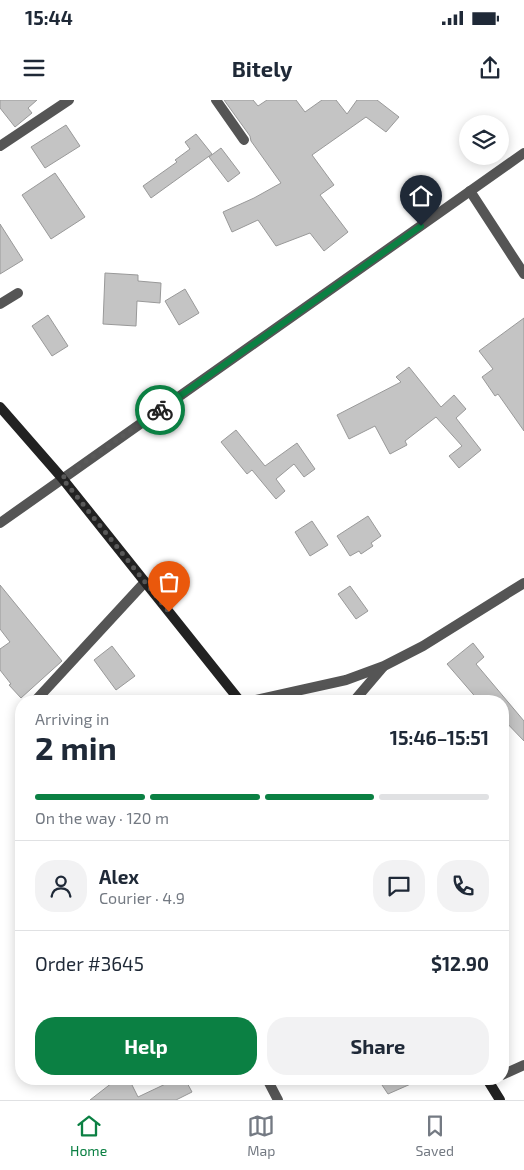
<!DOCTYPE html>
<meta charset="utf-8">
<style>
:root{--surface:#fff;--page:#f2f2f3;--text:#1f2937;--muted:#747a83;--line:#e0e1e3;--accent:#0b8043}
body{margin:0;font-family:"Exo 2",sans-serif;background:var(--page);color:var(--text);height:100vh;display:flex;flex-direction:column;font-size:19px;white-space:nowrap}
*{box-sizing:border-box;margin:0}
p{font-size:16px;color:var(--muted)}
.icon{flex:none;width:28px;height:28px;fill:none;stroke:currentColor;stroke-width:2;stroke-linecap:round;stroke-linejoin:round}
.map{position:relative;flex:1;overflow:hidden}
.panel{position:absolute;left:15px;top:595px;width:494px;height:390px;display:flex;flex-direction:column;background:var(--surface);border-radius:20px;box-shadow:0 2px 12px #0003}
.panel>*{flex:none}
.tools{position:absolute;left:459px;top:15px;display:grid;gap:10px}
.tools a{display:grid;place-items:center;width:50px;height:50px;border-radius:50%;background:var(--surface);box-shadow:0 2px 12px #0003;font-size:25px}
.pin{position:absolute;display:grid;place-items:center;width:42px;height:42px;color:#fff;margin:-51px -21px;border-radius:50% 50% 50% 0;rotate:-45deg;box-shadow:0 0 5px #0007}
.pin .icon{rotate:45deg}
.courier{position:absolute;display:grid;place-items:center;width:50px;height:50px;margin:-25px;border:4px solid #0b8043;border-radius:50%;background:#fff;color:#222;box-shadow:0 1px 6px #0007}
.headline em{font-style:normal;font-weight:700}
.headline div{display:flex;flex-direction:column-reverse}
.headline{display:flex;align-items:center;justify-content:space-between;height:85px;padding:0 20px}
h1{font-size:32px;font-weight:700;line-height:38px}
.bar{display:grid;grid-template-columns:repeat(4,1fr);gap:8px 5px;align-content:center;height:60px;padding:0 20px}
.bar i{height:6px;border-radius:4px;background:var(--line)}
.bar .current{background:var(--accent)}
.bar p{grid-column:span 4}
.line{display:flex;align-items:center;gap:12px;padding:0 20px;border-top:1px solid var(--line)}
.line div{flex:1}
.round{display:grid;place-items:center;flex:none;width:52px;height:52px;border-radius:20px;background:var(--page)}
.button{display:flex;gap:10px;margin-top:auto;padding:10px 20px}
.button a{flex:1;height:58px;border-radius:20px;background:var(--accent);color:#fff;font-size:20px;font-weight:700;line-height:58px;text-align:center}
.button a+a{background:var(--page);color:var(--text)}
.status{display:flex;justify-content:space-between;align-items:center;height:35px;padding:0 25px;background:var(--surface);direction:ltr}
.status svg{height:14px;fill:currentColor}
header{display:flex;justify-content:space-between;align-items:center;height:65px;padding:0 20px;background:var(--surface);font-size:22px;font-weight:700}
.dock{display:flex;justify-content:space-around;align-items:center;height:70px;border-top:1px solid var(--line);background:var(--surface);font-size:14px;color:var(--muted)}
.dock a{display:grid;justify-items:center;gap:2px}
.dock .current{color:var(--accent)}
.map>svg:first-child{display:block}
</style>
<div class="status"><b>15:44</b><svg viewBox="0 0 49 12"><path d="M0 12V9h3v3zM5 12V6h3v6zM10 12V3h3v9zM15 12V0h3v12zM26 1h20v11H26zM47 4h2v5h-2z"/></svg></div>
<header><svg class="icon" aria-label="menu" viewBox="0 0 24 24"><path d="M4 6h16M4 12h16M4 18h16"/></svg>Bitely<svg class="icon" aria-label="share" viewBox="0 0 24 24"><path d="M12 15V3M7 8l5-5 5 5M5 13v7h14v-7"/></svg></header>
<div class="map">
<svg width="524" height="1000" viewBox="0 0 524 1000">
<rect width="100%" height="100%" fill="#fff"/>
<!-- building -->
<g fill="#c4c4c4" stroke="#999">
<path d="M0,0H37L28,8L32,13L15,27L0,8Z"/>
<path d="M224,0H253L258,6L267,0H296L305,12L322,0H336L347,14L357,0H377L399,17L386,32L366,17L312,55L334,85L320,95L348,132L324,151L310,133L276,146L258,120L232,132L223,112L254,98L281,83L251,41L250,36Z"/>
<path d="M66,25L80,46L45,68L31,47Z"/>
<path d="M196,34L212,54L151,98L143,86L177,62L175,60L190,49L185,42Z"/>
<path d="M221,48L240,73L228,82L209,57Z"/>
<path d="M55,73L85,117L51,139L22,95Z"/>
<path d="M0,124L23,160L0,174Z"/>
<path d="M105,173L138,175V181L161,183L160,203L137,201L136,226L103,224Z"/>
<path d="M185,189L199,213L179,225L165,201Z"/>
<path d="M48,215L68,246L52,256L32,226Z"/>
<path d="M524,218V331L498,294L495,296L482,277L493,269L479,251Z"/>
<path d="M409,267L441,307L454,295L466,309L456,318L481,350L459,368L449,356L462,346L436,317L405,341L407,345L390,354L375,326L349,339L337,315L401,282L396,277Z"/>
<path d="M236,330L265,366L297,343L315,369L304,377L294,364L276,379L285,391L276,399L252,370L247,374L221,342Z"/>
<path d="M368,416L381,436L371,443L373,446L361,454L359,451L350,456L337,436Z"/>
<path d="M312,421L328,445L310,456L295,432Z"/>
<path d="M0,485L62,561L21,598L9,585L11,584L0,570V549L10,542L0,529Z"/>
<path d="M350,486L368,511L356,519L338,494Z"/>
<path d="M473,543L484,557L476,564L524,621V641L502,618V601H479L447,564Z"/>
<path d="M112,546L135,576L116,590L94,560Z"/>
<path d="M117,979H129L138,997L176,979H185L192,992L176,1000H90Z"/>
<path d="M378,979H422L388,994Z"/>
</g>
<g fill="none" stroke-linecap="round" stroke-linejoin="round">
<!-- minor -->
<g stroke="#555" stroke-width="10">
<path d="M216,0L244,40"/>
<path d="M0,46L69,0"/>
<path d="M470,91L524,174"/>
<path d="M0,204L18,193"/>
<path d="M0,423L524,53"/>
<path d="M37,599L145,482"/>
<path d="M251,601L346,580L384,566L423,546L524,483"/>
<path d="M354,601L383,567"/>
<path d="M502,975L524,965"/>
<path d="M267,979L278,1000"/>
</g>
<!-- secondary -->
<g stroke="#222" stroke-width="10">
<path d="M0,307L62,378L240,601"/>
<path d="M487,979L500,1000"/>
</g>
</g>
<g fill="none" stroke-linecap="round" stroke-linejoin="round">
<!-- done -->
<path stroke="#595959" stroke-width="5" stroke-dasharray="0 9" d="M160,310L62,378L169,512"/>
<!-- route -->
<path stroke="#0b8043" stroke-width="6" d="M160,310L421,126"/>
</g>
</svg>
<div class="tools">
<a><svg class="icon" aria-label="layers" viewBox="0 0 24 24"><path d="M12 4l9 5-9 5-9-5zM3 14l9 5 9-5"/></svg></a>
</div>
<div class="pin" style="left:169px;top:512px;background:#ea580c"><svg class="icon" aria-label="bag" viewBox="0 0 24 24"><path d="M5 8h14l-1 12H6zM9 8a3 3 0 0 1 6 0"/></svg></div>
<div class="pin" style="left:421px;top:126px;background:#1f2937"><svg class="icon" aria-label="home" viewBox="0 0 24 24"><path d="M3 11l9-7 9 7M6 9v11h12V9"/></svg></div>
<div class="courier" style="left:160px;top:310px"><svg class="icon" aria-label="bike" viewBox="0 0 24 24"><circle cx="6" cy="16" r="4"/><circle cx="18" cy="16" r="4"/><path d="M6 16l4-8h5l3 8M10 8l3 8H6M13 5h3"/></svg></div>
<section class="panel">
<div class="headline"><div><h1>2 min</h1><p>Arriving in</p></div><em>15:46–15:51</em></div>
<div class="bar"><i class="current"></i><i class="current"></i><i class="current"></i><i></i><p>On the way · 120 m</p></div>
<div class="line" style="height:90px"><a class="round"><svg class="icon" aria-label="person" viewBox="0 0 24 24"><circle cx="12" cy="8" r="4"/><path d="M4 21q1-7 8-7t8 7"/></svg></a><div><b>Alex</b><p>Courier · 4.9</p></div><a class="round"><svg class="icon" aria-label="chat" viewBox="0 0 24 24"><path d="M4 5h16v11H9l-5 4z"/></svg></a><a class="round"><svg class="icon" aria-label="phone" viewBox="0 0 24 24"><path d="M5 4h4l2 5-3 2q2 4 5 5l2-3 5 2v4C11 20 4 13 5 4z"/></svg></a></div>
<div class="line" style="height:65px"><div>Order #3645</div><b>$12.90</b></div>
<div class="button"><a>Help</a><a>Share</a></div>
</section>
</div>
<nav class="dock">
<a class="current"><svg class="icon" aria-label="home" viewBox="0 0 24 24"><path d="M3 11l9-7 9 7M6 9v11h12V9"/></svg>Home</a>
<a><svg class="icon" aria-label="map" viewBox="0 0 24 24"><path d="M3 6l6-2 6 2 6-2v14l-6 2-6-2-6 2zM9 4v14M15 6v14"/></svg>Map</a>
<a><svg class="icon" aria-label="saved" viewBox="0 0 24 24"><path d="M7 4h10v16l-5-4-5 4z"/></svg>Saved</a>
</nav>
